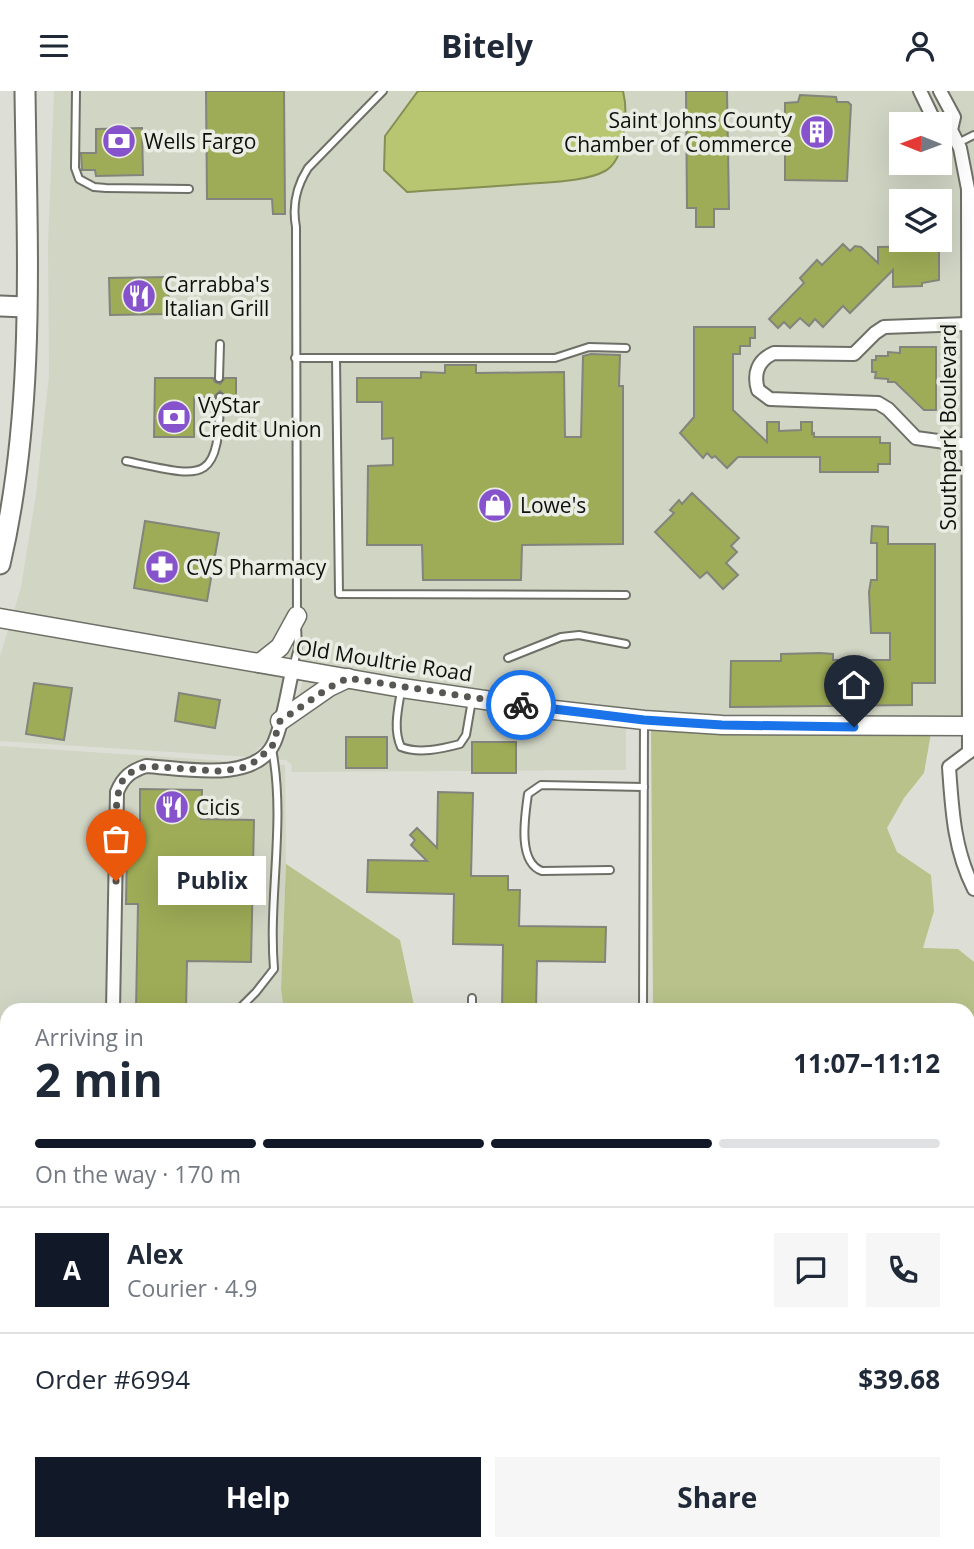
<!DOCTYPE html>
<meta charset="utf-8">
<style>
:root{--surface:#fff;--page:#f6f6f7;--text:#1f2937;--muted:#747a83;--line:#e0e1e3;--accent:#111827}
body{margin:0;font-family:"Open Sans",sans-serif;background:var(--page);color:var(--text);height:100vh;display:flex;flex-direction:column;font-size:26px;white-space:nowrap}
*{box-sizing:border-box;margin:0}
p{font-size:23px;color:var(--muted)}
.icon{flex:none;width:38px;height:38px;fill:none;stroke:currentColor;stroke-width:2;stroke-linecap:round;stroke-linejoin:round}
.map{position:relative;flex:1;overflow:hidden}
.details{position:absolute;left:0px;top:912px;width:975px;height:548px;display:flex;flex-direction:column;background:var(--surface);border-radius:21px 21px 0 0;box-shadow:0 7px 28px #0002}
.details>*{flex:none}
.needle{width:46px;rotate:271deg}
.buttons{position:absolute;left:889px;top:21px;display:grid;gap:14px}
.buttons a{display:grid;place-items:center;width:63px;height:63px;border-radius:0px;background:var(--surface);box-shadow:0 7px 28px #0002;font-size:35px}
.pin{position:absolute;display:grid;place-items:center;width:60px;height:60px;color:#fff;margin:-72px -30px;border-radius:50% 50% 50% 0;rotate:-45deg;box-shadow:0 0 7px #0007}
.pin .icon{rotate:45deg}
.courier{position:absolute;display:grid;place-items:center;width:70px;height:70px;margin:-35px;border:5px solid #1a73e8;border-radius:50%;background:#fff;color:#222;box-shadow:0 2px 9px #0007}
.bubble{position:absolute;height:49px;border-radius:0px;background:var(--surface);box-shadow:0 7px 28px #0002;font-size:23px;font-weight:700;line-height:49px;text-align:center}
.summary em{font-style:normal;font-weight:700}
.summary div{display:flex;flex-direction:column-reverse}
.summary{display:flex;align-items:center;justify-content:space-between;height:119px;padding:0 35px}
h1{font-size:46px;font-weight:700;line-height:52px}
.bar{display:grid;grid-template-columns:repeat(4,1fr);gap:10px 7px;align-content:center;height:84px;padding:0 35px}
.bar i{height:9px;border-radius:5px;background:var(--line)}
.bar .selected{background:var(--accent)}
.bar p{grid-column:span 4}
.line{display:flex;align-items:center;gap:18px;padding:0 35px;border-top:2px solid var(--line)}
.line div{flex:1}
.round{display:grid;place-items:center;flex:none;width:74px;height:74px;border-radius:0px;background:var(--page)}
.primary-button{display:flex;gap:14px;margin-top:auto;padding:14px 35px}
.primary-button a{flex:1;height:80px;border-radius:0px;background:var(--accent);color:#fff;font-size:28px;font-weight:700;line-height:80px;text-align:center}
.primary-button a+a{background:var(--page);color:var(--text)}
header{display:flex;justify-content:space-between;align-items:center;height:91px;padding:0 35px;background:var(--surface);font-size:32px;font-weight:700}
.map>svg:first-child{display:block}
</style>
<header><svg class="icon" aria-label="menu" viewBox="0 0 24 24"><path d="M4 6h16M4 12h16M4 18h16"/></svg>Bitely<svg class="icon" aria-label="person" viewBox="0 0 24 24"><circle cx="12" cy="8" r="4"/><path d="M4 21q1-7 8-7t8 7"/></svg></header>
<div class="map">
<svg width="974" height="1458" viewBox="0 0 974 1458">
<rect width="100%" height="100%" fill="#dddfd6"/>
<!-- built -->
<g fill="#d1d5c4" fill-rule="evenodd">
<path d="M54,0H974V628L723,627L651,623L297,571L13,523L21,496L36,403L49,284L48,152ZM901,33H940V72H901ZM901,110H940V149H901Z"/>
<path d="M9,536L289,583L269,648L249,666L0,650V565Z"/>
<path d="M304,586L626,634V679L291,681L292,674L286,669L271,668L281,656L288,640Z"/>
<path d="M0,655L285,674L286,773L281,898L284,919H7V1452H473V1458H0Z"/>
</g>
<!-- green -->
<g fill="#b8c28a">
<path d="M651,636L931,642L924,682L904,707L887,737L897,761L931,784L934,820L923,857L958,858L974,871V1458H909L913,1453L968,1452V1395L971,1368L968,1364V919H653Z"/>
<path d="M286,773L400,849L415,919H284L281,898Z"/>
<path d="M599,1453V1452L675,1453L674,1458H599Z"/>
</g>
<!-- water -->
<g fill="#b8c671" stroke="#858f53" stroke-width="2">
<path d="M418,0H623C628,20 626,69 605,80C585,91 548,91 526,93C486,96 446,98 407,101L384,79L385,45Z"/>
<path d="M599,1453V1458H473V1453Z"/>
</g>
<!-- building -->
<g fill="#9eac57" stroke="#83847c" stroke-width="2">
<path d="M206,0H284L285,123H273L272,108H207Z"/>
<path d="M686,0H727L729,118H714V136H696V117H687Z"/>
<path d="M800,4L836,6L837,11H848L851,14L847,90L785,89V12L798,11Z"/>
<path d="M142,37L143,84L96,85L95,79H82L81,62H96V38Z"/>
<path d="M843,153L850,160L855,155L861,156L878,172V156L939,155V189L922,192V195L893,196V179L850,222L843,215L823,236L815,228L809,235L800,227L790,237L784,231L778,237L769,228L804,192L800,187L817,169L822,174Z"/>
<path d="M168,186L169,223L110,224L109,187Z"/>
<path d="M694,236H755V247H750V255H740V263H733V319L767,351V331H779V340L801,339V331H812V343L814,342V346H880V352H890V373H878V381H820V366H738L727,377L715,365L712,367L707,362L703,367L680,342L694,326Z"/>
<path d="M900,256H936V319H924L895,291H888V288L875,287L876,281H872V269H876V265H888V261L900,262Z"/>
<path d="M591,263L620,264L619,295H623V453L522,454L521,489H423L422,454H367L368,375L393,374V347L382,348V311H357V287H421V281L445,282V274H476V282L564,281L565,346H581L583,265Z"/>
<path d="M155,287H213L215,291L220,293L225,287H236V306H226L220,300L214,306H194V346H154Z"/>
<path d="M692,402L739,447L731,455L737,461L726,472L738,484L723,498L707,481L700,487L655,441L674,422L670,419L679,409L682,413Z"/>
<path d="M145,430L219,442L207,510L134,497Z"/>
<path d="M872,435L888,436V453H935V592H912V614L730,616L731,570H781V563L820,562L833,563V569H890V542H871L869,501L871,489H877V452H871Z"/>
<path d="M34,592L72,597L64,649L26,643Z"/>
<path d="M179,602L220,609L215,637L175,630Z"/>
<rect x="346" y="646" width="41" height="31"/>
<rect x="472" y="651" width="44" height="31"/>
<path d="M140,698L202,699L201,728L254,729L251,871L187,870L186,919H136L138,813H126L127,760L140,761Z"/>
<path d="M438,701L473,702L471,785H508V799H520L519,835L606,836L605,871L537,870L536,919H502L503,854L453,853L454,803L367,801L368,769L427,770L411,754L415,749L410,744L417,737L437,757Z"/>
</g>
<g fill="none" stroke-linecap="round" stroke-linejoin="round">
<!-- lane casing -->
<g stroke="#6e7067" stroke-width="10">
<g id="lane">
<path d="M76,0L75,77L79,88L94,96L106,97L189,98"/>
<path d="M958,52L974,44"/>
<path d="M295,267H555L589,256L626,257"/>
<path d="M336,267L339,503L626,504"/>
<path d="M219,287L220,253"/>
<path d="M126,370C203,386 219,396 220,306"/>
<path d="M297,524L296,136C292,114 296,96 308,77L383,0"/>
<path d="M508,567L561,546L579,544L626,553"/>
<path d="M293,576L298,557L297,535"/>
<path d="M401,600C398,618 393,639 401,656C419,663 441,658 460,653L466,644L472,609"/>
<path d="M610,779L542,780C517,771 525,725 528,703L541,694L644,696"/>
<path d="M472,907V919"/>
<path d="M238,919L256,901L274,878C268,805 286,731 272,658"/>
<path d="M643,919L644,631"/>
<path d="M294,1452V1458"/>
<path d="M448,1452L449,1458"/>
</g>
</g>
<!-- street casing -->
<g stroke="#6e7067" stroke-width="16">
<g id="street">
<path d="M920,0L936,33"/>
<path d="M940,0L954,26L951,39L960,57L968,98L969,661"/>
<path d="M967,233L884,236L875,242L854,263L774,262C758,269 753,282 758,299L770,308L878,312L888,318L916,347L967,354"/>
<path d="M969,661L949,676C952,719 954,759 974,798"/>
<path d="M113,919L117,701C123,686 131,680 146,675C182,677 255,693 274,652C284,629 287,601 293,577"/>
<path d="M0,944L7,946"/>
<path d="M968,1158H974"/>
<path d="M0,1335H7"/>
<path d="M0,1354H7"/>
<path d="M60,1452V1458"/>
<path d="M710,1452V1458"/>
</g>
</g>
<!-- secondary casing -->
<g stroke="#6e7067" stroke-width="21">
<g id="secondary">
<path d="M0,527L402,597L554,619L644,629L722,634L974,635"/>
<path d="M260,572L280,556L297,525"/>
<path d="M280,630L329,596L348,587"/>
</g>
</g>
<!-- primary casing -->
<g stroke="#6e7067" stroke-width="23">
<g id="primary">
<path d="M0,215L26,216"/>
<path d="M0,473C36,319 27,157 25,0"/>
</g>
</g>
<!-- lane -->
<use href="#lane" stroke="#fff" stroke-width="6"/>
<!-- street -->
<use href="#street" stroke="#fff" stroke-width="12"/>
<!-- secondary -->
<use href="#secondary" stroke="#fff" stroke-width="18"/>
<!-- primary -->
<use href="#primary" stroke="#fff" stroke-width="19"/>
</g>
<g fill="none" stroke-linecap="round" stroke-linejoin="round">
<!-- done -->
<path stroke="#575853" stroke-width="7" stroke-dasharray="0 12.6" d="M116,790C116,768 112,705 123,689C129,681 137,678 146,675L218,680L240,678L254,671L272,656L280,630L330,596L348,587L521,614"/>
<!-- route -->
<path stroke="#1a73e8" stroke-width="9" d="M521,614L644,629L722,634L854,636"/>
</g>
<!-- icons -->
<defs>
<g id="building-disc" transform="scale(1.75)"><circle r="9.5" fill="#8753cc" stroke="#eaede3"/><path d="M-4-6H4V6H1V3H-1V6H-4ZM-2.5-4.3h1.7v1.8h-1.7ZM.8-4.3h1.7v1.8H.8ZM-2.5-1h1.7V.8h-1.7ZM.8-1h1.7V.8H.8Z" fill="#fff"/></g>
<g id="bank-disc" transform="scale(1.75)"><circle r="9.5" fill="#8753cc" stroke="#eaede3"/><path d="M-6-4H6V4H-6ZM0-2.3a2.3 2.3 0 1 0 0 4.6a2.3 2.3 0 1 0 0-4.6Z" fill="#fff"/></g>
<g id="restaurant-disc" transform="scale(1.75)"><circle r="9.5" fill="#8753cc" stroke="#eaede3"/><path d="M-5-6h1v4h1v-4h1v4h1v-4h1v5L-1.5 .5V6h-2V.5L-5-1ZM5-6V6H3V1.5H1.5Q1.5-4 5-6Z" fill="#fff"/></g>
<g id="shop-disc" transform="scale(1.75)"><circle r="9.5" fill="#8753cc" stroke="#eaede3"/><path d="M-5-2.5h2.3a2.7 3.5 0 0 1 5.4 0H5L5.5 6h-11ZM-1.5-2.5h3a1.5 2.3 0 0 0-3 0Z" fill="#fff"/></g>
<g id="pharmacy-disc" transform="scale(1.75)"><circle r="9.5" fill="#8753cc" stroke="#eaede3"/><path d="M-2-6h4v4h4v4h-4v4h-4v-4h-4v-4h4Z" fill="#fff"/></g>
</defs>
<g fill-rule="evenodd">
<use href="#building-disc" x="817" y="41"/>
<use href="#bank-disc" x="119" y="50"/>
<use href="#restaurant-disc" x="139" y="205"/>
<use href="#bank-disc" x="174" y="326"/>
<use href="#shop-disc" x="495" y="414"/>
<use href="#pharmacy-disc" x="162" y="476"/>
<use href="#restaurant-disc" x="172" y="716"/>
</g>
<g text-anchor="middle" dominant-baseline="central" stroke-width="7" stroke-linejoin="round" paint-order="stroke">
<!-- poi labels -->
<g font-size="21" fill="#0f100c" stroke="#eaede3" text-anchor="start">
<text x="792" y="29" text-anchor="end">Saint Johns County<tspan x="792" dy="24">Chamber of Commerce</tspan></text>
<text x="144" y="50">Wells Fargo</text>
<text x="164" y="193">Carrabba's<tspan x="164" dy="24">Italian Grill</tspan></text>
<text x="198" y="314">VyStar<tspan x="198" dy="24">Credit Union</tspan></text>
<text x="520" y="414">Lowe's</text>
<text x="186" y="476">CVS Pharmacy</text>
<text x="196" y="716">Cicis</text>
</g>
<!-- street labels -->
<g font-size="21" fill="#0f100c" stroke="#eaede3">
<text transform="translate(948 336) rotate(-90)">Southpark Boulevard</text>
<text transform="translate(384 569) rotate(9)">Old Moultrie Road</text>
</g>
</g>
</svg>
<div class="buttons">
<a><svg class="needle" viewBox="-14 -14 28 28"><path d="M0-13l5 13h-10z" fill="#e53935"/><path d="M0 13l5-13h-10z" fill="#747a83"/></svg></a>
<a><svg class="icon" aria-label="layers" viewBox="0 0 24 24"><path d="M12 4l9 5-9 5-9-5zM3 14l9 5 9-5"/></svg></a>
</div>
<div class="pin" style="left:116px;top:790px;background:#ea580c"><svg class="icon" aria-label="bag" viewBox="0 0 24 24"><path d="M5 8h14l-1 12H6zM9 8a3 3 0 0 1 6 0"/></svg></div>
<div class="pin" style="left:854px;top:636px;background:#1f2937"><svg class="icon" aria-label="home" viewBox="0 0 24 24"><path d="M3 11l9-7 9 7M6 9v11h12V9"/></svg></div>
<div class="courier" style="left:521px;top:614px"><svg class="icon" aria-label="bike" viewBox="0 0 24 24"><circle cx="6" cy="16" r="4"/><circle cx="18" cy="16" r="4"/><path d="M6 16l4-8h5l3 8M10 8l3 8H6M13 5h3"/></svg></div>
<div class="bubble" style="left:158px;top:765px;width:108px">Publix</div>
<section class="details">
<div class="summary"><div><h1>2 min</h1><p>Arriving in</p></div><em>11:07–11:12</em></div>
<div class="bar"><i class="selected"></i><i class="selected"></i><i class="selected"></i><i></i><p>On the way · 170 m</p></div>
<div class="line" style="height:126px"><b class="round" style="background:var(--accent);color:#fff">A</b><div><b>Alex</b><p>Courier · 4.9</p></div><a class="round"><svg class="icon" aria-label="chat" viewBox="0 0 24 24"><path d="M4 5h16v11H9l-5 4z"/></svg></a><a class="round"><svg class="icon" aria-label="phone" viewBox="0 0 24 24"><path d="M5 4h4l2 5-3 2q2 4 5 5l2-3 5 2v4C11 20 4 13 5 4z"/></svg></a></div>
<div class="line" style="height:91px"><div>Order #6994</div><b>$39.68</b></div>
<div class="primary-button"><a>Help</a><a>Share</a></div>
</section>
</div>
